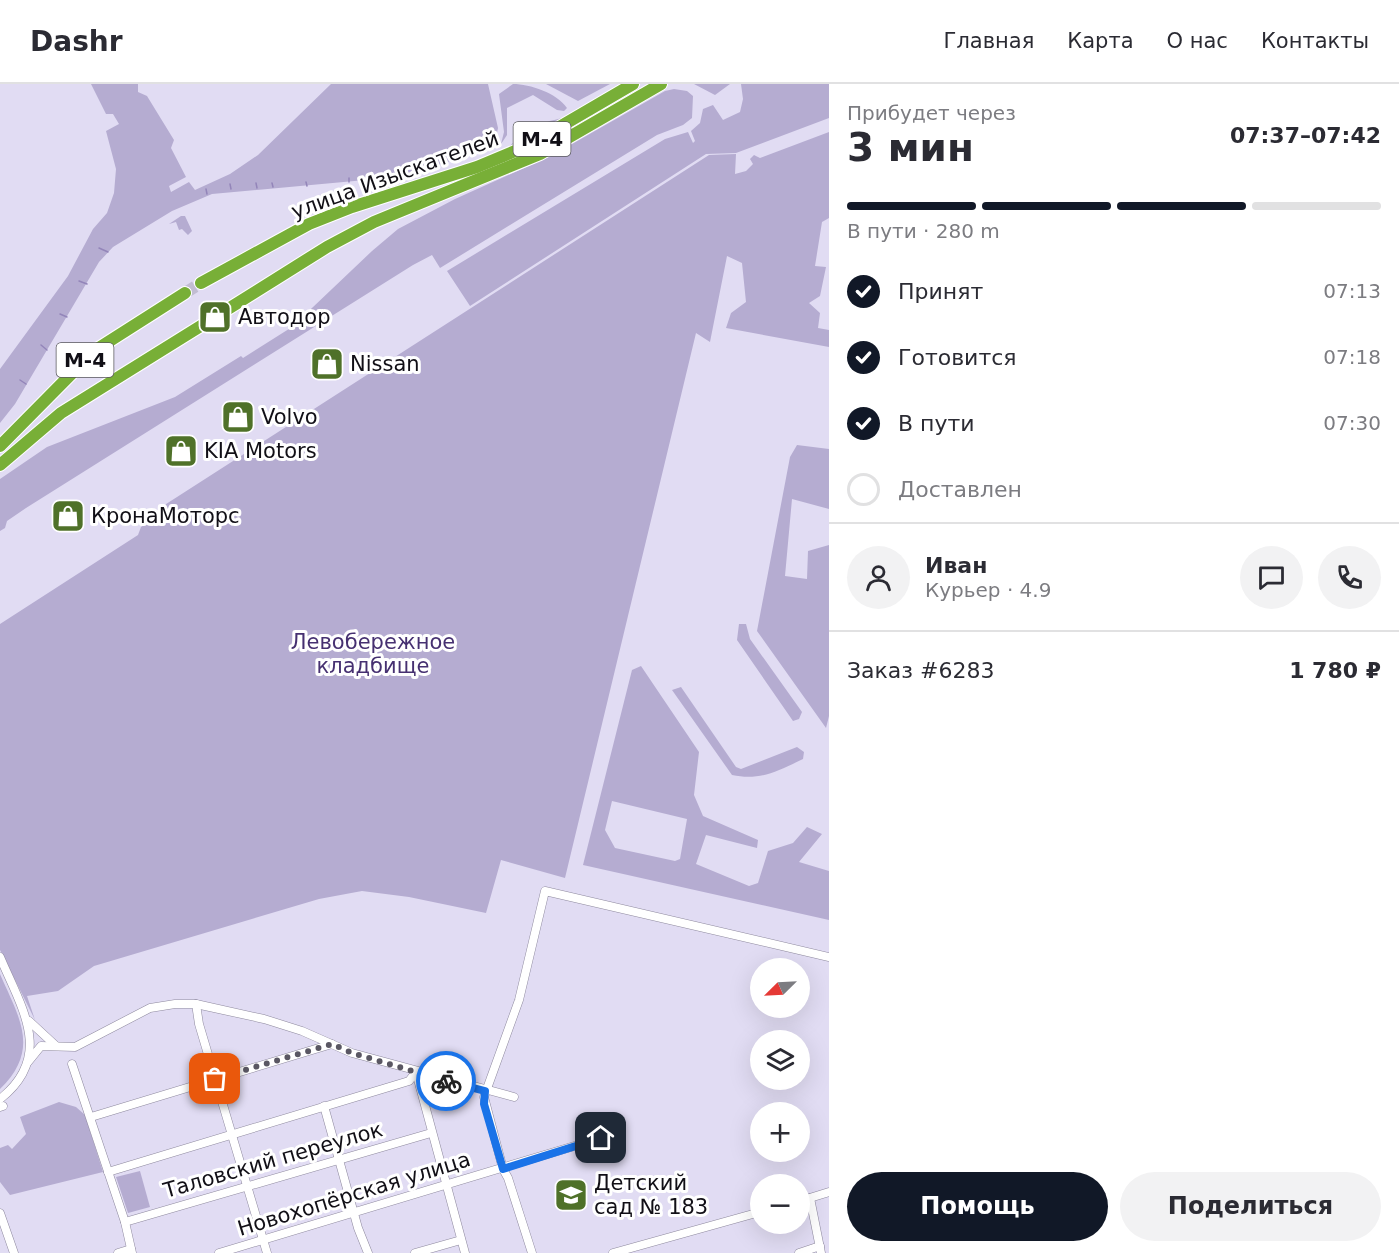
<!DOCTYPE html>
<html lang="ru">
<meta charset="utf-8">
<style>
:root{--surface:#fff;--page:#f2f2f3;--text:#2b2b33;--muted:#7c7c81;--line:#e1e1e2;--accent:#111827}
body{margin:0;font-family:"DejaVu Sans",sans-serif;background:var(--page);color:var(--text);height:100vh;display:flex;flex-direction:column;font-size:22px;white-space:nowrap}
*{box-sizing:border-box;margin:0}
p{font-size:20px;color:var(--muted)}
.icon{flex:none;width:33px;height:33px;fill:none;stroke:currentColor;stroke-width:2;stroke-linecap:round;stroke-linejoin:round}
.map{position:relative;flex:1;overflow:hidden}
.panel{display:flex;flex-direction:column;background:var(--surface);width:570px}
.panel>*{flex:none}
.needle{width:39px;rotate:246deg}
.fabs{position:absolute;left:750px;top:874px;display:grid;gap:12px}
.fabs a{display:grid;place-items:center;width:60px;height:60px;border-radius:50%;background:var(--surface);box-shadow:0 6px 24px #0002;font-size:30px}
.pin{position:absolute;display:grid;place-items:center;width:51px;height:51px;color:#fff;margin:-26px;border-radius:12px;box-shadow:0 3px 9px #0006}
.courier{position:absolute;display:grid;place-items:center;width:60px;height:60px;margin:-30px;border:4px solid #1a73e8;border-radius:50%;background:#fff;color:#222;box-shadow:0 2px 8px #0007}
.summary em{font-style:normal;font-weight:700}
.summary div{display:flex;flex-direction:column-reverse}
.summary{display:flex;align-items:center;justify-content:space-between;height:102px;padding:0 18px}
h1{font-size:39px;font-weight:700;line-height:45px}
.bar{display:grid;grid-template-columns:repeat(4,1fr);gap:9px 6px;align-content:center;height:72px;padding:0 18px}
.bar i{height:8px;border-radius:4px;background:var(--line)}
.bar .active{background:var(--accent)}
.bar p{grid-column:span 4}
.line{display:flex;align-items:center;gap:15px;padding:0 18px;border-top:2px solid var(--line)}
.line div{flex:1}
.round{display:grid;place-items:center;flex:none;width:63px;height:63px;border-radius:32px;background:var(--page)}
ol{padding:0 18px;list-style:none}
li{display:flex;align-items:center;gap:18px;height:66px}
li p{margin-inline-start:auto}
li .icon{padding:6px;border-radius:50%;background:var(--accent);color:#fff;stroke-width:4}
li:last-child{color:var(--muted)}
li i{width:33px;height:33px;border:3px solid var(--line);border-radius:50%}
.primary-button{display:flex;gap:12px;margin-top:auto;padding:12px 18px}
.primary-button a{flex:1;height:69px;border-radius:36px;background:var(--accent);color:#fff;font-size:24px;font-weight:700;line-height:69px;text-align:center}
.primary-button a+a{background:var(--page);color:var(--text)}
header{display:flex;align-items:center;gap:36px;box-sizing:border-box;height:84px;padding:0 30px;background:var(--surface);border-bottom:2px solid var(--line)}
header strong{font-size:28px}
nav{display:flex;gap:33px;margin-inline-start:auto;font-size:21px}
main{display:flex;flex:1;min-height:0}
.map>svg:first-child{display:block}
</style>
<header>
<strong>Dashr</strong>
<nav><a>Главная</a><a>Карта</a><a>О нас</a><a>Контакты</a></nav>
</header>
<main>
<div class="map">
<svg width="829" height="1169" viewBox="0 0 829 1169">
<rect width="100%" height="100%" fill="#e1dcf3"/>
<!-- green -->
<g fill="#b5acd1" fill-rule="evenodd">
<path d="M91,0H138V8L147,12L174,56L171,64L186,93L169,102L171,108L189,98L195,106L230,90L258,71L331,0H488L498,44L495,58L488,64L430,84L387,94L212,110L172,127L113,163L99,178L15,320L0,339V285L68,192L93,145L107,129L114,109L116,85L106,47L119,40L113,30H106Z"/>
<path d="M513,0C530,0 557,9 567,24L564,27L557,26L533,11L507,24V51L501,60L504,48L499,10Z"/>
<path d="M546,0H610L578,17Z"/>
<path d="M694,0H730L715,11Z"/>
<path d="M741,0H829V34L736,69L706,70L470,222L447,187L665,55L688,48L693,59L695,57L691,47L700,39L703,25L713,21L723,36L740,28L743,15Z"/>
<path d="M674,5L687,7L693,12L692,34L683,41L657,51L440,184L432,171L413,181L26,424L7,437L5,444L0,447V395L47,363L175,313L241,272L243,274L292,243L372,167L398,145L455,115L551,72L665,7Z"/>
<path d="M567,33L544,48L508,64C528,43 539,39 567,33Z"/>
<path d="M829,48V134L822,138L815,182L826,183L820,212L809,219L820,229L818,244L829,246V263L726,244L731,229L746,218L742,179L727,172L710,258L696,249L565,794L501,776L486,829L409,813L362,807L319,815L94,882L58,907L27,912L35,936L0,866V540L138,451L141,443L166,426L163,422L709,71L736,70L735,90L746,87L753,80L750,75L754,71L760,74Z"/>
<path d="M181,132H185L192,147L188,151L182,145L179,146L176,138L169,140Z"/>
<path d="M797,361L829,365V425L792,415L785,492L807,495L808,467L829,461V632L826,644L757,547L790,373Z"/>
<path d="M739,540H746L750,555L802,628L799,635L793,637L737,556Z"/>
<path d="M641,582L699,668L694,711L703,732L758,756L757,764L706,751L696,780L749,802L758,799L768,767L793,759L807,743L822,750L799,778L829,787V836L583,781L632,586ZM612,717L687,735L680,775L675,777L615,764L605,746Z"/>
<path d="M681,603L736,683L741,685L797,663L804,668L803,675C778,687 760,697 732,691L672,606Z"/>
<path d="M0,890C19,934 41,965 0,1005Z"/>
<path d="M59,1018L76,1023L85,1031L103,1088L10,1111L0,1098V1064L8,1061L12,1065L26,1050L20,1033Z"/>
<path d="M140,1087L150,1123L128,1129L116,1093Z"/>
</g>
<g fill="none" stroke-linecap="round" stroke-linejoin="round">
<!-- stream -->
<g stroke="#9385b9" stroke-width="1.5">
<path d="M483,59L487,64"/>
<path d="M428,79L432,84"/>
<path d="M390,88L391,93"/>
<path d="M306,98L307,102"/>
<path d="M349,98V94"/>
<path d="M256,99L257,104"/>
<path d="M272,99L273,103"/>
<path d="M230,100L231,105"/>
<path d="M206,105L207,110"/>
<path d="M99,164L108,168"/>
<path d="M79,197L87,200"/>
<path d="M60,230L67,233"/>
<path d="M41,261L47,266"/>
<path d="M20,296L26,300"/>
</g>
<!-- highway-tunnel -->
<path stroke="#c2bdd2" stroke-width="12" stroke-dasharray="12 6" stroke-linecap="butt" d="M185,209L201,199"/>
<!-- minor casing -->
<g stroke="#8e899e" stroke-width="9">
<g id="minor">
<path d="M0,873C21,923 55,972 0,1015"/>
<path d="M196,920L199,940L267,1169"/>
<path d="M29,937L55,961"/>
<path d="M28,978L41,962L75,963L150,924L175,920H196L264,935L302,947L352,969L514,1013"/>
<path d="M72,980L125,1138L132,1169"/>
<path d="M416,988L465,1169"/>
<path d="M324,1022L358,1144L368,1169"/>
<path d="M0,1023L3,1022"/>
<path d="M91,1033L332,960"/>
<path d="M108,1088L409,997L416,988"/>
<path d="M810,1114L821,1169"/>
<path d="M800,1117L829,1108"/>
<path d="M0,1129L14,1169"/>
<path d="M125,1138L431,1049"/>
<path d="M118,1169L131,1165"/>
<path d="M219,1169L601,1054"/>
<path d="M415,1169L461,1156"/>
<path d="M532,1169L508,1094L503,1085L484,1013L519,916L545,807L829,873"/>
<path d="M613,1169L760,1128"/>
<path d="M799,1169L820,1162"/>
</g>
</g>
<!-- highway casing -->
<g stroke="#fff" stroke-width="14">
<g id="highway">
<path d="M201,199L309,140L352,123L477,83L527,62L633,0"/>
<path d="M220,230L327,163L374,138L540,70L661,0"/>
<path d="M0,362L94,267L185,209"/>
<path d="M0,381L61,329L204,240"/>
</g>
</g>
<!-- minor -->
<use href="#minor" stroke="#fff" stroke-width="8"/>
<!-- highway -->
<use href="#highway" stroke="#78af37" stroke-width="12"/>
</g>
<g fill="none" stroke-linecap="round" stroke-linejoin="round">
<!-- done -->
<path stroke="#5a5763" stroke-width="6" stroke-dasharray="0 10.8" d="M215,995L332,960L352,969L446,997"/>
<!-- route -->
<path stroke="#1a73e8" stroke-width="8" d="M446,997L485,1007L484,1020L503,1085L601,1054"/>
</g>
<!-- icons -->
<defs>
<g id="shop-square" transform="scale(1.725)"><rect x="-9" y="-9" width="18" height="18" rx="4" fill="#4f7129" stroke="#fff"/><path d="M-5-2.5h2.3a2.7 3.5 0 0 1 5.4 0H5L5.5 6h-11ZM-1.5-2.5h3a1.5 2.3 0 0 0-3 0Z" fill="#fff"/></g>
<g id="school-square" transform="scale(1.725)"><rect x="-9" y="-9" width="18" height="18" rx="4" fill="#4f7129" stroke="#fff"/><path d="M0-5L7-2L0 1L-7-2ZM-4 1L0 2.5L4 1V4Q0 6-4 4Z" fill="#fff"/></g>
</defs>
<g fill-rule="evenodd">
<use href="#shop-square" x="215" y="233"/>
<use href="#shop-square" x="327" y="280"/>
<use href="#shop-square" x="238" y="333"/>
<use href="#shop-square" x="181" y="367"/>
<use href="#shop-square" x="68" y="432"/>
<use href="#school-square" x="571" y="1111"/>
</g>
<g text-anchor="middle" dominant-baseline="central" stroke-width="6" stroke-linejoin="round" paint-order="stroke">
<!-- shield labels -->
<g fill="#fff" stroke="#58575c" stroke-width="1.5">
<rect x="513.5" y="38" width="57" height="34" rx="4.5"/>
<rect x="56.5" y="259" width="57" height="34" rx="4.5"/>
</g>
<g font-size="20" font-weight="bold" fill="#110f16">
<text x="542" y="55">М-4</text>
<text x="85" y="276">М-4</text>
</g>
<!-- street labels -->
<g font-size="21" fill="#110f16" stroke="#fff">
<text transform="translate(395 91) rotate(-20)">улица Изыскателей</text>
<text transform="translate(273 1076) rotate(-16)">Таловский переулок</text>
<text transform="translate(354 1110) rotate(-17)">Новохопёрская улица</text>
</g>
<!-- poi labels -->
<g font-size="21" fill="#110f16" stroke="#fff" text-anchor="start">
<text x="238" y="233">Автодор</text>
<text x="350" y="280">Nissan</text>
<text x="261" y="333">Volvo</text>
<text x="204" y="367">KIA Motors</text>
<text x="91" y="432">КронаМоторс</text>
<text x="594" y="1099">Детский<tspan x="594" dy="24">сад № 183</tspan></text>
</g>
<!-- park labels -->
<g font-size="21" fill="#463071" stroke="#fff">
<text x="373" y="558">Левобережное<tspan x="373" dy="24">кладбище</tspan></text>
</g>
</g>
</svg>
<div class="fabs">
<a><svg class="needle" viewBox="-14 -14 28 28"><path d="M0-13l5 13h-10z" fill="#e53935"/><path d="M0 13l5-13h-10z" fill="#7c7c81"/></svg></a>
<a><svg class="icon" aria-label="layers" viewBox="0 0 24 24"><path d="M12 4l9 5-9 5-9-5zM3 14l9 5 9-5"/></svg></a>
<a>+</a>
<a>−</a>
</div>
<div class="pin" style="left:215px;top:995px;background:#ea580c"><svg class="icon" aria-label="bag" viewBox="0 0 24 24"><path d="M5 8h14l-1 12H6zM9 8a3 3 0 0 1 6 0"/></svg></div>
<div class="pin" style="left:601px;top:1054px;background:#1f2937"><svg class="icon" aria-label="home" viewBox="0 0 24 24"><path d="M3 11l9-7 9 7M6 9v11h12V9"/></svg></div>
<div class="courier" style="left:446px;top:997px"><svg class="icon" aria-label="bike" viewBox="0 0 24 24"><circle cx="6" cy="16" r="4"/><circle cx="18" cy="16" r="4"/><path d="M6 16l4-8h5l3 8M10 8l3 8H6M13 5h3"/></svg></div>
</div>
<section class="panel">
<div class="summary"><div><h1>3 мин</h1><p>Прибудет через</p></div><em>07:37–07:42</em></div>
<div class="bar"><i class="active"></i><i class="active"></i><i class="active"></i><i></i><p>В пути · 280 m</p></div>
<ol>
<li><svg class="icon" aria-label="check" viewBox="0 0 24 24"><path d="M5 12l5 5 9-10"/></svg>Принят<p>07:13</p></li>
<li><svg class="icon" aria-label="check" viewBox="0 0 24 24"><path d="M5 12l5 5 9-10"/></svg>Готовится<p>07:18</p></li>
<li><svg class="icon" aria-label="check" viewBox="0 0 24 24"><path d="M5 12l5 5 9-10"/></svg>В пути<p>07:30</p></li>
<li><i></i>Доставлен</li>
</ol>
<div class="line" style="height:108px"><a class="round"><svg class="icon" aria-label="person" viewBox="0 0 24 24"><circle cx="12" cy="8" r="4"/><path d="M4 21q1-7 8-7t8 7"/></svg></a><div><b>Иван</b><p>Курьер · 4.9</p></div><a class="round"><svg class="icon" aria-label="chat" viewBox="0 0 24 24"><path d="M4 5h16v11H9l-5 4z"/></svg></a><a class="round"><svg class="icon" aria-label="phone" viewBox="0 0 24 24"><path d="M5 4h4l2 5-3 2q2 4 5 5l2-3 5 2v4C11 20 4 13 5 4z"/></svg></a></div>
<div class="line" style="height:78px"><div>Заказ #6283</div><b>1 780 ₽</b></div>
<div class="primary-button"><a>Помощь</a><a>Поделиться</a></div>
</section>
</main>
